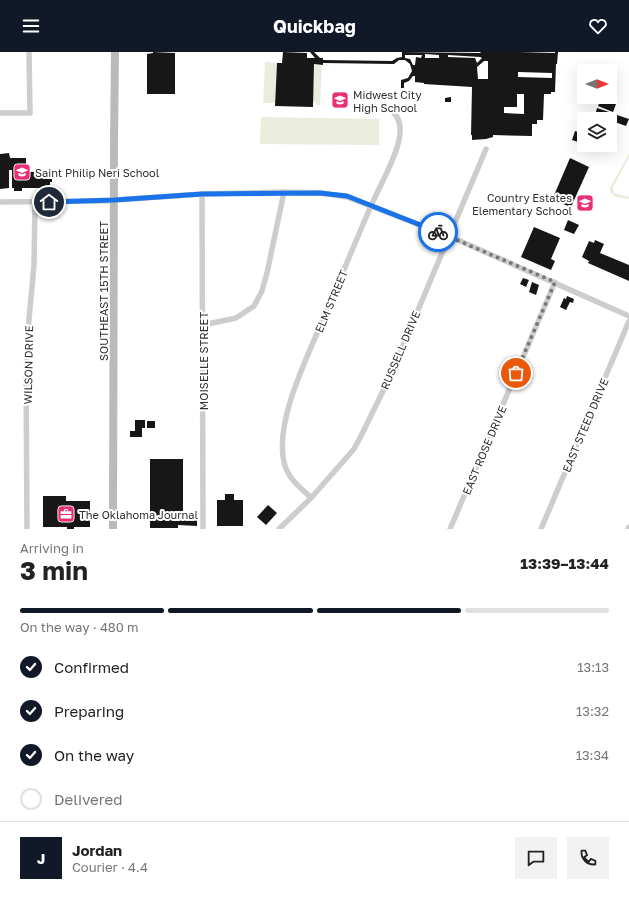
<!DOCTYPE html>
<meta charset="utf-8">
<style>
:root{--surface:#fff;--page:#f2f2f2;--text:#222;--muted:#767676;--line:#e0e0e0;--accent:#111827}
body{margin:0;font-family:"Golos Text",sans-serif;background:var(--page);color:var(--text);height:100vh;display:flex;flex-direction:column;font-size:15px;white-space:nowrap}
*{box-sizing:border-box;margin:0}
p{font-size:13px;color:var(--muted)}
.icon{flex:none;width:22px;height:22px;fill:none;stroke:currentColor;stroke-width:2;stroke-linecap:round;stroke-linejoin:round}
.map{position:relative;height:477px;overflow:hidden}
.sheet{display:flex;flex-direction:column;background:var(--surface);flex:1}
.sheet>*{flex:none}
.needle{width:26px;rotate:90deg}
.fabs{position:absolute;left:577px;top:12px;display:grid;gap:8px}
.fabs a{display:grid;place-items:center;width:40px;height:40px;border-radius:0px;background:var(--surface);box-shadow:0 4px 16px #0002;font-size:20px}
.pin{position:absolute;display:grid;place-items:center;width:34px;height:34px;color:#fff;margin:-17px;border:2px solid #fff;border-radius:50%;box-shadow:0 1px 4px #0007}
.courier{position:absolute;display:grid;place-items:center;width:40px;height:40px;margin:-20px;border:3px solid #1a73e8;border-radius:50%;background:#fff;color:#222;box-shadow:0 1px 5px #0007}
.headline em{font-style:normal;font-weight:700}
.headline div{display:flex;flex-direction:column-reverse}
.headline{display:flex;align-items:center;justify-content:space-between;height:68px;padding:0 20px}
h1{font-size:26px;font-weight:700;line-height:30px}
.bar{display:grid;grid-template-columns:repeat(4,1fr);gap:6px 4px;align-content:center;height:48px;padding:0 20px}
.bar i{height:5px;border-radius:3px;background:var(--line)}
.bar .current{background:var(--accent)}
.bar p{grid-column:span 4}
.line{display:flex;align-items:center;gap:10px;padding:0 20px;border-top:1px solid var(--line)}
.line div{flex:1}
.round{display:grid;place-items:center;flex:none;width:42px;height:42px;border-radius:0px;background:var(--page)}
ol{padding:0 20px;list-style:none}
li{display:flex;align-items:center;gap:12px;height:44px}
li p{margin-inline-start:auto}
li .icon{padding:4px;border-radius:50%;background:var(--accent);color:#fff;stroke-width:4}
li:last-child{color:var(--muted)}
li i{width:22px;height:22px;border:2px solid var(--line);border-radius:50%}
header{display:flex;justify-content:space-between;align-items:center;height:52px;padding:0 20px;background:var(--accent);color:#fff;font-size:18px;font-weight:700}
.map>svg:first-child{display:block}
</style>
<header><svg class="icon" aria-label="menu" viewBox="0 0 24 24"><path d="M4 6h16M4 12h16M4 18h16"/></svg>Quickbag<svg class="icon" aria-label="heart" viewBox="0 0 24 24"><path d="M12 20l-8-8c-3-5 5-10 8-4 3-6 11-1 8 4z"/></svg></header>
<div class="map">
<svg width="629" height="477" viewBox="0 0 629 477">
<rect width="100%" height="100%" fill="#fff"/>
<!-- green -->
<g fill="#eaeddd">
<path d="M265,10L277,11L275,51H263Z"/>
<path d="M314,12L322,13L320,53H317L313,48Z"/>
<path d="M261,65L379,67V93L260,92Z"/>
<path d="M629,101V105L613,136L614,141L629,145V147L615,145L610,140V136Z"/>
</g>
<!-- building -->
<g fill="#171717" fill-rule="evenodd">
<path d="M153,0L175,1V42H147V2L153,1Z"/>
<path d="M283,0L307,1V6H315L310,0H314L320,6H323V8L392,9L397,6L402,5V0L480,1L481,0H519L555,1V0H558L557,12H556L555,40H551V42H544L543,68H537V72H532V84L493,83V85L486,87L472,88V83H471L472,35L424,32V31L415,30V24H413L409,29L404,31V36H401V28L408,26L412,19L410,12L405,8H399L394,12L323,11V13L314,12L313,55L275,54L277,11H282ZM425,2L439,3V6H425ZM405,3H422L421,6L416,5L415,13H413L410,7L405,6ZM448,3L480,5L482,6L477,11L475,6L448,5ZM484,9H488V27H478L477,15ZM518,20L552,21V26L518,25ZM517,42H524V62L504,61V55H517Z"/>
<path d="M451,45V50H445V46Z"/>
<path d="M601,47L616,52L613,60L598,54Z"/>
<path d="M597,56L612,61L610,67H605L595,64Z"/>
<path d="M614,62L629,67L626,74L612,69Z"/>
<path d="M580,67L584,68L583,78L577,75Z"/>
<path d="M575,79L581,81L578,90L572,88Z"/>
<path d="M9,101L10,106H26V113H30V120L52,119V130H50V136H22V139H14V136H12V118H9V136L0,137V102Z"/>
<path d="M570,106L589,115L571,155L552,148Z"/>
<path d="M568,168L579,173L574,182L564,178Z"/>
<path d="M534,175L560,186L551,207L555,209L551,218L521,205Z"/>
<path d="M595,188L604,192L600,201L629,213V229L588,211L589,209L582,205L589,189L594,191Z"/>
<path d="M523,226L529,228L526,235L520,232Z"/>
<path d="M532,230L539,233L536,243L529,240Z"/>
<path d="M567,244L574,247L573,251L570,250L566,258L560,255L564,246L566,247Z"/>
<path d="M135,368H145V376H142V385H130V379H135Z"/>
<rect x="147" y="369" width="8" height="7"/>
<path d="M150,407H183V461H197V474L178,473V476H150Z"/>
<path d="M225,442H234V448H243V474H217V448H225Z"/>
<path d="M43,444H66V449H90V475H74V477H67V475H43Z"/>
<path d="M268,453L277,461L266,473L257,465Z"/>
</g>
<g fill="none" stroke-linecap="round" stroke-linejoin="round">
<!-- street -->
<g stroke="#cdcdcd" stroke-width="5.5">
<path d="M0,61H30L29,0"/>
<path d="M202,142L203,477"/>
<path d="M0,150L103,149L202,142L284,140L320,141L347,145L449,184L629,264"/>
<path d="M203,273L236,266L254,254L262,239L267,221L284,140"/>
<path d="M311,446C300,435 287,426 284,410C274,367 311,298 327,258C342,223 356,188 371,154C379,135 399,101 400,81C401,69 396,60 385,54"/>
<path d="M27,477L26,321L29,267L34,213L35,150"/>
<path d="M279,477L311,446L354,397L361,384L388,329L486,97"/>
<path d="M450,477L555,230"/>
<path d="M541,477L629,269"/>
<path d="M628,477L629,475"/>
</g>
<!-- secondary -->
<path stroke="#bababa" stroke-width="8" d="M113,477L114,92L115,0"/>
</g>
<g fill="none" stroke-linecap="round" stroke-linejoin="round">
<!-- done -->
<path stroke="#787878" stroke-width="4" stroke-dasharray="0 7.2" d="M438,180L555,230L516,321"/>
<!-- route -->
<path stroke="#1a73e8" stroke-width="5" d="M49,150L114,148L202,142L320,141L347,144L438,180"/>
</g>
<!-- icons -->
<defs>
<g id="school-square" transform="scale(0.9)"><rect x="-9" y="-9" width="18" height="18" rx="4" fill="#e83075" stroke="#fff"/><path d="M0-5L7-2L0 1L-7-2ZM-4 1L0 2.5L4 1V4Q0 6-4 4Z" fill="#fff"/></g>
<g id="office-square" transform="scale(0.9)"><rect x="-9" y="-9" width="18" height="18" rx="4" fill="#e83075" stroke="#fff"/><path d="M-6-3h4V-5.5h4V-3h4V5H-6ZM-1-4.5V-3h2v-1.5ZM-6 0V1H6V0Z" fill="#fff"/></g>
</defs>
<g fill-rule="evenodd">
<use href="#school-square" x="340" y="48"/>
<use href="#school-square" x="22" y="120"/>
<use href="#school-square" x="585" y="151"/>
<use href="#office-square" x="66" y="462"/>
</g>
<g text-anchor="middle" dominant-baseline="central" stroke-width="4" stroke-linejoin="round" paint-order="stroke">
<!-- poi labels -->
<g font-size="11" fill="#303030" stroke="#fff" text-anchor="start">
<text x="353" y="42">Midwest City<tspan x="353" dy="13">High School</tspan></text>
<text x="35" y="120">Saint Philip Neri School</text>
<text x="572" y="145" text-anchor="end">Country Estates<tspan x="572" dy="13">Elementary School</tspan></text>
<text x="79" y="462">The Oklahoma Journal</text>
</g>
<!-- street labels -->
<g font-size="11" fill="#303030" stroke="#fff">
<text transform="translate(103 239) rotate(-90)">SOUTHEAST 15TH STREET</text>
<text transform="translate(331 249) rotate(-67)">ELM STREET</text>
<text transform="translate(400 298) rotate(-67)">RUSSELL DRIVE</text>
<text transform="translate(203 309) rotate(-90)">MOISELLE STREET</text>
<text transform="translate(28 313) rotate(-89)">WILSON DRIVE</text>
<text transform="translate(585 373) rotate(-67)">EAST STEED DRIVE</text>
<text transform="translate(484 398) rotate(-67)">EAST ROSE DRIVE</text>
</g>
</g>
</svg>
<div class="fabs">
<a><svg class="needle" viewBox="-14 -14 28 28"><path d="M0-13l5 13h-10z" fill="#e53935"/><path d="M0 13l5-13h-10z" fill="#767676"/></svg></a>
<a><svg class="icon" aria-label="layers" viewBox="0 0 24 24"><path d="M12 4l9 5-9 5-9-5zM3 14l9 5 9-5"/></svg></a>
</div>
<div class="pin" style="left:516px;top:321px;background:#ea580c"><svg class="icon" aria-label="bag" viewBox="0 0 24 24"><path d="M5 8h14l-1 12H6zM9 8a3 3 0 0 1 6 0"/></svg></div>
<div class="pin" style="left:49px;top:150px;background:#1f2937"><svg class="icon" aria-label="home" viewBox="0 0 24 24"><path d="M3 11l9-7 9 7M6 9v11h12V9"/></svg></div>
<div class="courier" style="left:438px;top:180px"><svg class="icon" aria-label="bike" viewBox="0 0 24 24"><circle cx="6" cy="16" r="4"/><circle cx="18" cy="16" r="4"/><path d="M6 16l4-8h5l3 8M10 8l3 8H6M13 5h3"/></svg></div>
</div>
<section class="sheet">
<div class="headline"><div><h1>3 min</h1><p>Arriving in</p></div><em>13:39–13:44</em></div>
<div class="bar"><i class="current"></i><i class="current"></i><i class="current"></i><i></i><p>On the way · 480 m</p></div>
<ol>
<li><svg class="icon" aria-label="check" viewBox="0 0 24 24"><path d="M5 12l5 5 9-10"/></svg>Confirmed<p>13:13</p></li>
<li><svg class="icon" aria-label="check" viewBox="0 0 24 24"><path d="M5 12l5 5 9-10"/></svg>Preparing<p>13:32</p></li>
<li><svg class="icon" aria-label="check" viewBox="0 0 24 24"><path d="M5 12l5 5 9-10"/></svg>On the way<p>13:34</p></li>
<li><i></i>Delivered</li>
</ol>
<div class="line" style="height:72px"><b class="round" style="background:var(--accent);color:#fff">J</b><div><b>Jordan</b><p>Courier · 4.4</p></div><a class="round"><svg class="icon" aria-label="chat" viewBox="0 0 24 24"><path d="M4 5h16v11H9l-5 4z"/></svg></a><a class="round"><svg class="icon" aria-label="phone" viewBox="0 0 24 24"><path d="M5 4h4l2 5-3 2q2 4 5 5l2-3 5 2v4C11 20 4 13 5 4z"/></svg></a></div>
</section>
